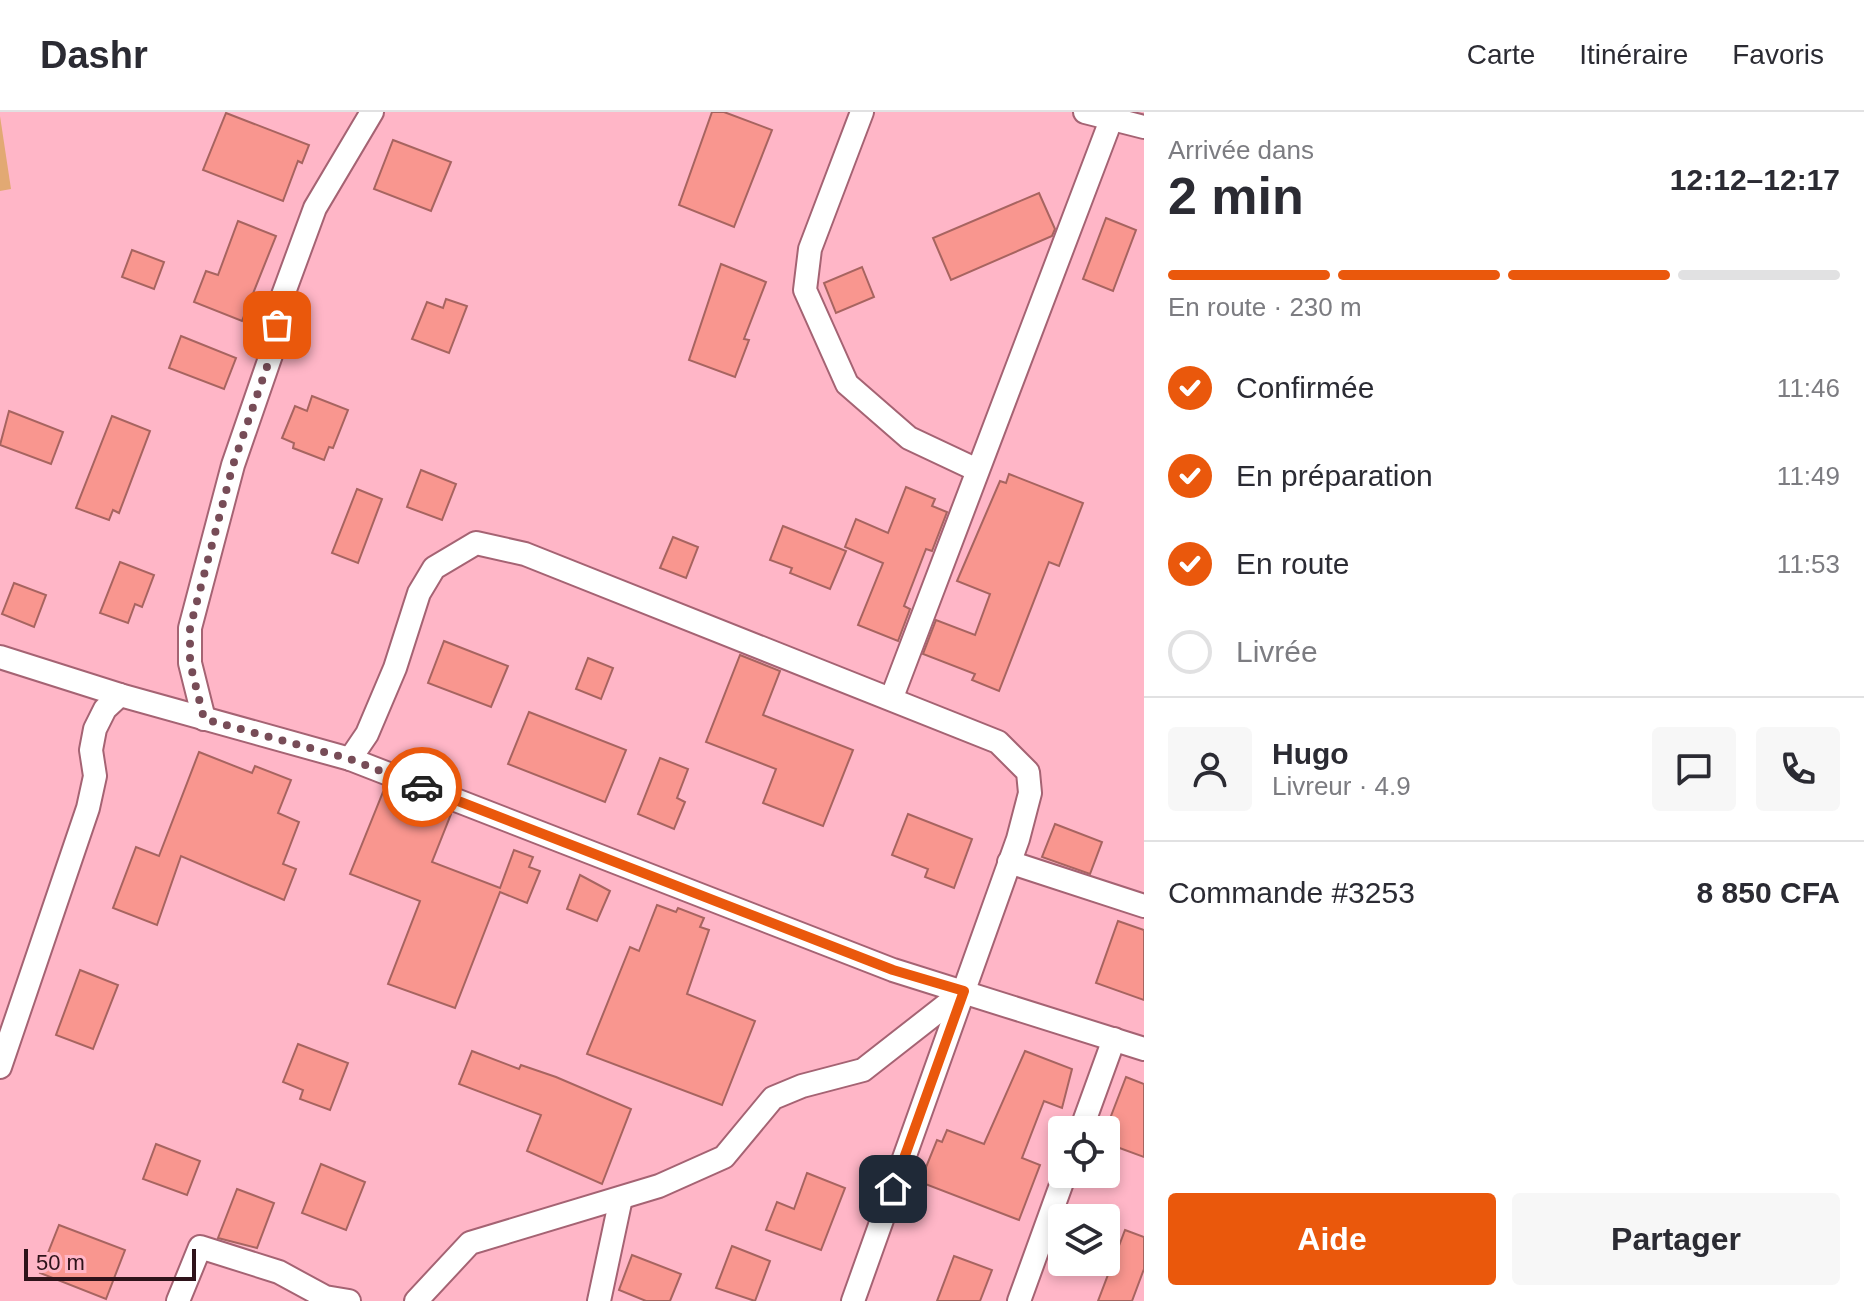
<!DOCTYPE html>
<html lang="fr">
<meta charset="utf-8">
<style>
:root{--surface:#fff;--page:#f7f7f7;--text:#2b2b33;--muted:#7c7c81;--line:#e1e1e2;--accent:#ea580c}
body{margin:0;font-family:Arial,sans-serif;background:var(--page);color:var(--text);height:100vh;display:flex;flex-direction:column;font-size:30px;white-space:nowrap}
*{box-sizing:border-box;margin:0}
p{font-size:26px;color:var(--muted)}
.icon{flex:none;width:44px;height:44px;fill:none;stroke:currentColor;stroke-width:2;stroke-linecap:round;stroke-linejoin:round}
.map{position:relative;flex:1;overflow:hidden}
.sheet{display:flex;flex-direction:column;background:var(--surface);width:720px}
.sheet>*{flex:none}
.controls{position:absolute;left:1048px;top:1004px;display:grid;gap:16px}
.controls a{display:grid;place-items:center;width:72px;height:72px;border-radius:8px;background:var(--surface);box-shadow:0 4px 12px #0003;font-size:40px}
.scale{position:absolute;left:24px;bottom:20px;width:172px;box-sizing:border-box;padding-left:8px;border:4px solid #2e131a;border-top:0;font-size:22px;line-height:28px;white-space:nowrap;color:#2e131a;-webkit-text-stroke:6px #ffb6c7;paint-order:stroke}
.pin{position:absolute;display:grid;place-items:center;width:68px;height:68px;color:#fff;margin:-34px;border-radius:16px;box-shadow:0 4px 12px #0006}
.courier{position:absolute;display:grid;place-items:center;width:80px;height:80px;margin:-40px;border:6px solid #ea580c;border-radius:50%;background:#fff;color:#222;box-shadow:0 2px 10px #0007}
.headline em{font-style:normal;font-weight:700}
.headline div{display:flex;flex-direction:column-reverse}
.headline{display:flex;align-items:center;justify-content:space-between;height:136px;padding:0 24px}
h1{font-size:52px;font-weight:700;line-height:60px}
.bar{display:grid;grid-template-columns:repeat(4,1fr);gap:12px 8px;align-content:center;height:96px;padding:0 24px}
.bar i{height:10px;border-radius:6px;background:var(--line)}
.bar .current{background:var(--accent)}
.bar p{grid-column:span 4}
.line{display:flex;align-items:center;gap:20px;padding:0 24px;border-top:2px solid var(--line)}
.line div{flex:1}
.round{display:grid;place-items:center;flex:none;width:84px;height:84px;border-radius:8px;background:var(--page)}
ol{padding:0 24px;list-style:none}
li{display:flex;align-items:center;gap:24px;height:88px}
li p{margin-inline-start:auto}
li .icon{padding:8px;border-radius:50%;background:var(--accent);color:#fff;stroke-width:4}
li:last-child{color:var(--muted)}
li i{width:44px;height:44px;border:4px solid var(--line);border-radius:50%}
.cta{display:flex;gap:16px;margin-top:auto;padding:16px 24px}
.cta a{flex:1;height:92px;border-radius:8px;background:var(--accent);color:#fff;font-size:32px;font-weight:700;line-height:92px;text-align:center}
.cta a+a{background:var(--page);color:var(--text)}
header{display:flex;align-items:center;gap:48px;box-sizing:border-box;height:112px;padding:0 40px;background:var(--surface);border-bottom:2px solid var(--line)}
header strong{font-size:38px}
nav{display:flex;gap:44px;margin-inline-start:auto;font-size:28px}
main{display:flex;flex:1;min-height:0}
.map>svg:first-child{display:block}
</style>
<header>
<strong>Dashr</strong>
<nav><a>Carte</a><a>Itinéraire</a><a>Favoris</a></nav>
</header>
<main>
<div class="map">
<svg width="1144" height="1189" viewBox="0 0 1144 1189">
<rect width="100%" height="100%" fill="#ffb6c7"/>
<!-- green -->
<path fill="#e2a973" d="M0,4L11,77L0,79Z"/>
<!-- building -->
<g fill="#f9968f" stroke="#a76460" stroke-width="2">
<path d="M712,0H724L772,18L734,115L679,93Z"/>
<path d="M226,1L309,33L302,51L298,49L283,89L203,58Z"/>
<path d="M393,28L451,50L431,99L374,77Z"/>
<path d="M1039,81L1055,117L1052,124L951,168L933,126Z"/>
<path d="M1106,106L1136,118L1113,179L1083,167Z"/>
<path d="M238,109L276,124L242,209L194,190L206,159L218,163Z"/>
<path d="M132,138L164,150L154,177L122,165Z"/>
<path d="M721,152L766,170L744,227L749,228L735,265L689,248Z"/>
<path d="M862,155L874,185L836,201L824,171Z"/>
<path d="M446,187L467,194L449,241L412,227L427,190L443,196Z"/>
<path d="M181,224L236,246L224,277L169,256Z"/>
<path d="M312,284L348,298L333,336L329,335L324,348L293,336L294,331L282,326L295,294L307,299Z"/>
<path d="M9,299L63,320L51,352L0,333Z"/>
<path d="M112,304L150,319L119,401L113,398L109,408L76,396Z"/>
<path d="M421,358L456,372L442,408L407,395Z"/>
<path d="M1009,362L1083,391L1059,454L1049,450L999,579L972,568L975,562L923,542L936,508L975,523L990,482L957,469L1000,369L1006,371Z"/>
<path d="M906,375L935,387L932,394L947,400L932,439L926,437L904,494L910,497L898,529L858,513L883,451L845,435L856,407L888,421Z"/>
<path d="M357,377L382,387L358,451L332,441Z"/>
<path d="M783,414L846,439L830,477L790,461L792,456L770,448Z"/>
<path d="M673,425L698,435L686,466L660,456Z"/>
<path d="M120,450L154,463L142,495L135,492L128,511L100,501Z"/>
<path d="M14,471L46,483L34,515L2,502Z"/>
<path d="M444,529L508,554L491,595L428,571Z"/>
<path d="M740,543L780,559L763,603L853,638L823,714L763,691L776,657L706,630Z"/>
<path d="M588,546L613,556L601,587L576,577Z"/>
<path d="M529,600L626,638L605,690L508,652Z"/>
<path d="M199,640L252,661L255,654L291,668L278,701L299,710L283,752L296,757L284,788L181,744L157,813L113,796L136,735L159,744Z"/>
<path d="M660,646L688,657L677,686L685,690L674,717L638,702Z"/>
<path d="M383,680L451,702L432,750L500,776L514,738L533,745L529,755L540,759L527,791L500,780L455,896L388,872L420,789L350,762Z"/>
<path d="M908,702L972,727L954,776L925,765L928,757L892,743Z"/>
<path d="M1055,712L1102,730L1090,762L1042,745Z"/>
<path d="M580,763L610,779L597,809L567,797Z"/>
<path d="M657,793L676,800L678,796L704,806L700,815L709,818L687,882L755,909L722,993L587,942L630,835L639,839Z"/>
<path d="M1118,809L1144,818V888L1096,871Z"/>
<path d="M80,858L118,873L93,937L56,923Z"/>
<path d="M298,932L348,951L330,998L300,987L303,978L283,970Z"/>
<path d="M472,939L519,957L521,953L556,965L631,997L602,1072L527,1039L541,1003L459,972Z"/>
<path d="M1025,939L1072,957L1062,996L1044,989L1022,1046L1040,1053L1019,1108L920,1070L937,1028L942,1030L947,1018L984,1032Z"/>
<path d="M1126,965L1144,972V1045L1106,1031L1111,1004Z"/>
<path d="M156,1032L200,1049L187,1083L143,1067Z"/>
<path d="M321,1052L365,1070L346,1118L302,1101Z"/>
<path d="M807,1061L845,1076L821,1138L766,1118L777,1090L794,1097Z"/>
<path d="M237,1077L274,1091L257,1136L218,1126Z"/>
<path d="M59,1113L125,1138L106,1187L40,1161Z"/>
<path d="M1125,1118L1144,1125V1157L1132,1189H1098Z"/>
<path d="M732,1134L770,1149L755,1189L716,1176Z"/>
<path d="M632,1143L681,1162L670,1189H646L619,1178Z"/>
<path d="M954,1144L992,1158L980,1189H937Z"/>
</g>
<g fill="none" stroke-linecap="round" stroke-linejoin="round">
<!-- street casing -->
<g stroke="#a56373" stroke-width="26">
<g id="street">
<path d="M862,0L810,137L805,178L847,272L909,326L977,358"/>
<path d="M1085,0L1144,15"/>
<path d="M0,545L120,583L350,647L893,858L1144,937"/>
<path d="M892,585L1111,8"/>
<path d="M204,607L190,551V516L233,353L271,243L283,183L315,96L372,0"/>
<path d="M350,647L367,622L395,556L419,481L434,456L476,431L525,442L998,630L1028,660L1030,681L1018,727L853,1189"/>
<path d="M1009,750L1144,794"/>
<path d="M0,955L88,696L95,664L91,638L95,617L105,597L120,583"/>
<path d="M1081,1018L1114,927"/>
<path d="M178,1189L200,1135L279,1160L325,1185L349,1189"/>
<path d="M416,1189L470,1131L659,1074L724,1045L773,986L802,974L863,958L964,879"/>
<path d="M599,1189L621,1086"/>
<path d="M1019,1189L1065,1062"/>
</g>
</g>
<!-- street -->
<use href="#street" stroke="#fff" stroke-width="22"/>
</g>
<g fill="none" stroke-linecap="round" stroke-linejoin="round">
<!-- done -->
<path stroke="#774c57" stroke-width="8" stroke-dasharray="0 14.4" d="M277,213L271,243L233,353L190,516V551L204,607L350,647L422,675"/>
<!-- route -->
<path stroke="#ea580c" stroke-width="10" d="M422,675L893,858L964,879L893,1077"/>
</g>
</svg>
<div class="controls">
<a><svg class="icon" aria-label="locate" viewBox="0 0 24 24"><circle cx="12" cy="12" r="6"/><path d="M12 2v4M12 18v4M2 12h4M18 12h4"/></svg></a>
<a><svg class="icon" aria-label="layers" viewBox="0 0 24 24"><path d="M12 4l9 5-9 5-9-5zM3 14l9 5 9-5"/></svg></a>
</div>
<div class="scale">50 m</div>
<div class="pin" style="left:277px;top:213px;background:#ea580c"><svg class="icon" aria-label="bag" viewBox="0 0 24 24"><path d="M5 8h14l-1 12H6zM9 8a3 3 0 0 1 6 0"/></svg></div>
<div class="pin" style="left:893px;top:1077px;background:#1f2937"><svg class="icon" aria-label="home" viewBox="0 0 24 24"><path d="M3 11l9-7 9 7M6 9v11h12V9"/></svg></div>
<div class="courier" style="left:422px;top:675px"><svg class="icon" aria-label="car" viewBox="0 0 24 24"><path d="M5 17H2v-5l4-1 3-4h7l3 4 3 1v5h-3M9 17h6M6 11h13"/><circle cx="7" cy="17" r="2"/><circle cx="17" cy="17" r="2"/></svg></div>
</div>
<section class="sheet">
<div class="headline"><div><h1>2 min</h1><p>Arrivée dans</p></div><em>12:12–12:17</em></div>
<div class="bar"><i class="current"></i><i class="current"></i><i class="current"></i><i></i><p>En route · 230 m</p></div>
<ol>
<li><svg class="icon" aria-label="check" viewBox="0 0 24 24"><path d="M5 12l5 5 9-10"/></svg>Confirmée<p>11:46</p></li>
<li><svg class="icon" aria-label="check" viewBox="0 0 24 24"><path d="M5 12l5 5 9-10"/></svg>En préparation<p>11:49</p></li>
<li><svg class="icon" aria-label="check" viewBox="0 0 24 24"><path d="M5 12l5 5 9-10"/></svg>En route<p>11:53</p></li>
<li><i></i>Livrée</li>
</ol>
<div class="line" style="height:144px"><a class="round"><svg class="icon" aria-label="person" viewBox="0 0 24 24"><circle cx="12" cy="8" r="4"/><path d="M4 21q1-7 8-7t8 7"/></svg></a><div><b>Hugo</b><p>Livreur · 4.9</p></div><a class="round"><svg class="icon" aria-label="chat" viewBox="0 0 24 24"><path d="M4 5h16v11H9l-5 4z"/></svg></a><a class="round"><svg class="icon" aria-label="phone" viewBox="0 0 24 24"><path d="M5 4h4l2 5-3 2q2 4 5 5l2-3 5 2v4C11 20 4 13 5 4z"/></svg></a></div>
<div class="line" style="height:104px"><div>Commande #3253</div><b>8 850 CFA</b></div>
<div class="cta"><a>Aide</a><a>Partager</a></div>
</section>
</main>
